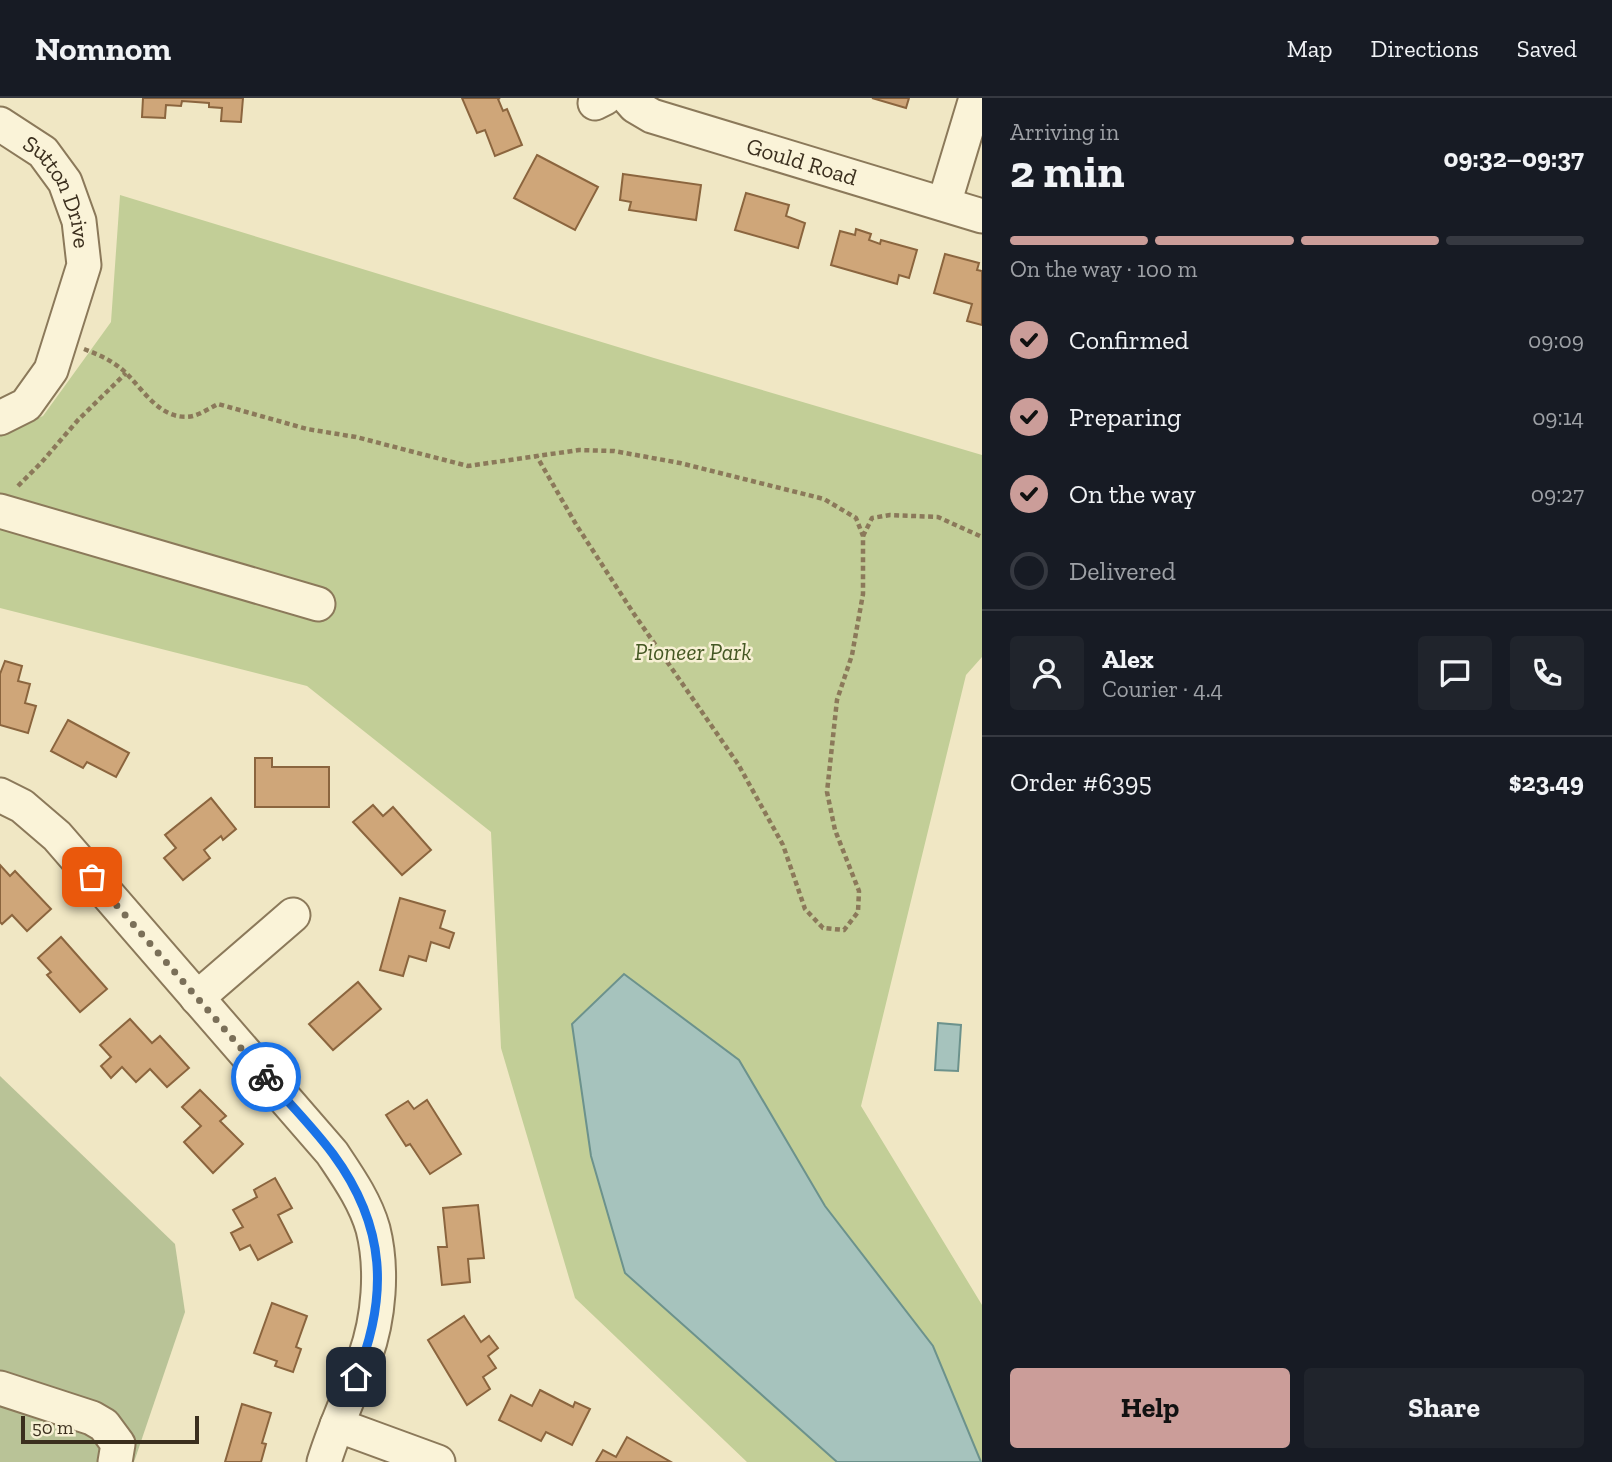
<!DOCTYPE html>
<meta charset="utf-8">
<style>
:root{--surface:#171b24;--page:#20242c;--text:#f1f3f6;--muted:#9ea1a6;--line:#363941;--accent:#cb9d99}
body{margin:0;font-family:"Zilla Slab",serif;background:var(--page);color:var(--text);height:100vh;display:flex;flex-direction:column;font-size:26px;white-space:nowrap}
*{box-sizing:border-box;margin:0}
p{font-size:23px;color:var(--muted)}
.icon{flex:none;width:38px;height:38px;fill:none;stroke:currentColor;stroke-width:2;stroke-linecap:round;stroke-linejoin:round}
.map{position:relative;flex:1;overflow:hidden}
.panel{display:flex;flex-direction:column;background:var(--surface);width:630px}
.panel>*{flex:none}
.scale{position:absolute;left:21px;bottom:18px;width:178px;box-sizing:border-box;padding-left:7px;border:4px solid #3b2f1e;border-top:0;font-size:19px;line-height:24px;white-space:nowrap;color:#3b2f1e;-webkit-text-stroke:5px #f7f0d4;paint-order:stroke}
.pin{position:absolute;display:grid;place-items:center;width:60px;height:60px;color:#fff;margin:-30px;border-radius:14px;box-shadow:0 4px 10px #0006}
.courier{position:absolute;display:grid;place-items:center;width:70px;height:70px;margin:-35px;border:5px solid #1a73e8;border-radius:50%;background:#fff;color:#222;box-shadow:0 2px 9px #0007}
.head em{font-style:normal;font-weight:800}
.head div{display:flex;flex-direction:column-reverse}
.head{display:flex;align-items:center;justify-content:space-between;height:119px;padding:0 28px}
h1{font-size:46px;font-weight:800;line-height:52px}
.bar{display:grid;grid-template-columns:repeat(4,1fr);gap:10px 7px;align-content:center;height:84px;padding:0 28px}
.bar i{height:9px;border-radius:5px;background:var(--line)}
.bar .on{background:var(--accent)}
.bar p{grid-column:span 4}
.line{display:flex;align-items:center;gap:18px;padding:0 28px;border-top:2px solid var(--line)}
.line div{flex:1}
.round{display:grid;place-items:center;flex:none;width:74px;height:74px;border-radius:7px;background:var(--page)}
ol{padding:0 28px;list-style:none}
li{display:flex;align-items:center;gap:21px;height:77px}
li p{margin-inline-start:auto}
li .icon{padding:7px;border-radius:50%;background:var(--accent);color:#111;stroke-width:4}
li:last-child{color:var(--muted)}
li i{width:38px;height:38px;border:4px solid var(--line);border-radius:50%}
.cta{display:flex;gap:14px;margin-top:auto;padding:14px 28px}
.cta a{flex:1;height:80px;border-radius:7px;background:var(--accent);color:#111;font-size:28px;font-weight:800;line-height:80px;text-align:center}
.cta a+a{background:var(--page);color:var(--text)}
header{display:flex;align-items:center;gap:42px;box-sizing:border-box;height:98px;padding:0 35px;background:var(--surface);border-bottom:2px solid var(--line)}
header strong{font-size:33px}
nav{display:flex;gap:38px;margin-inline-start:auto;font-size:24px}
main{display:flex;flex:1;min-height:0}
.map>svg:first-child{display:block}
</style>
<header>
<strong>Nomnom</strong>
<nav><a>Map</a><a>Directions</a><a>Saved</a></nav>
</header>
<main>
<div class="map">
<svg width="982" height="1364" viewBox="0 0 982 1364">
<rect width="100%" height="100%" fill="#f0e7c4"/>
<!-- green -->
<path fill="#c2ce97" d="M120,97L654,260L982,357V559L966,577L861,1008L982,1207V1364H747L575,1200L501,950L491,734L307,588L0,510V335L43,318L111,224Z"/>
<!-- cemetery -->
<path fill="#b9c397" d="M0,978L175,1146L185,1214L134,1364H0Z"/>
<!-- water -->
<g fill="#a6c3bd" stroke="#6c928c" stroke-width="2">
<path d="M624,876L739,962L825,1108L933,1248L981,1364H837L625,1175L591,1058L572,926Z"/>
<path d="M938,925L961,927L958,973L935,972Z"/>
</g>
<!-- building -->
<g fill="#cfa679" stroke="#8b653e" stroke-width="2">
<path d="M143,0H243L241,24L221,23L222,10L209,9V5L182,3L181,8L166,7L165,20L142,19Z"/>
<path d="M462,0H500L498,1L503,13L507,11L522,47L495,58L485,32L477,35Z"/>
<path d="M872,0H909L906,10Z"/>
<path d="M537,57L598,89L575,132L514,100Z"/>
<path d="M623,76L701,87L696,122L629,112L631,104L620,102Z"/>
<path d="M746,95L789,107L786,118L805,125L798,150L735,132Z"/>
<path d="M856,131L871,136L869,142L880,146L881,142L917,152L909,180L899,177L897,186L831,167L840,133L855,137Z"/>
<path d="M945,156L979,165L977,172L982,173V227L967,223L972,206L934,195Z"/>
<path d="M5,563L22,568L18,583L30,586L25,605L36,608L28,635L0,627V576Z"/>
<path d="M68,622L129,655L116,679L87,664L83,670L51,653Z"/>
<path d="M255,660H272V669H329V709H255Z"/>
<path d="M211,700L236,731L223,742L221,738L204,752L210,760L183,782L164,760L176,750L165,737Z"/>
<path d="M373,707L383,718L393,709L431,752L402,777L353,724Z"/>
<path d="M0,767L10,778L15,773L51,811L27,833L12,817L2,826L0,824Z"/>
<path d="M400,800L445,813L440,830L454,835L449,850L431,844L426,863L409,858L403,878L380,872Z"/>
<path d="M61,839L107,891L80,914L47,877L51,874L38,860Z"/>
<path d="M358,884L381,911L333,952L309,926Z"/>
<path d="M130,921L152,945L160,938L189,970L167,989L150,971L136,984L122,969L111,980L101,968L111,959L100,947Z"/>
<path d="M200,992L226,1018L220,1023L243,1046L213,1075L184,1044L201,1028L182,1009Z"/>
<path d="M427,1002L461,1056L430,1076L410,1046L406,1048L386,1017L408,1003L414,1011Z"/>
<path d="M275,1080L292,1110L278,1117L292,1144L258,1162L250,1147L240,1152L231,1135L243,1129L233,1112L257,1099L254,1092Z"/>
<path d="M478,1107L484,1160L468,1161L470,1184L442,1187L438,1149H447L443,1110Z"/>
<path d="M272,1205L307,1218L296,1249L301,1251L293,1274L275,1268L277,1263L254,1255Z"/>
<path d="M464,1218L481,1244L489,1238L498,1250L488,1258L496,1270L483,1279L490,1291L467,1307L428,1242Z"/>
<path d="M540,1292L573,1309L575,1304L590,1311L572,1347L546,1334L541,1343L499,1322L511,1297L532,1308Z"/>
<path d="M242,1306L271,1315L262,1345L266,1346L261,1364H225Z"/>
<path d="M627,1339L671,1364H596L603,1352L616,1359Z"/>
</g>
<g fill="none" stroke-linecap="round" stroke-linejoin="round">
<!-- minor casing -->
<g stroke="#8b795a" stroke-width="37">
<g id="minor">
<path id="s1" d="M628,0L635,8L652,18L982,118"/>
<path d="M595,5L605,0"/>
<path id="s2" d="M0,26L43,54L65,84L79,123L84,167L51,272L26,307L0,320"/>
<path d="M944,106L976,0"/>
<path d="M0,413L318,506"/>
<path d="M0,697L22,708L57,738L332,1055C348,1079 365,1103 373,1131C383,1171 379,1220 365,1259C351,1294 335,1328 324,1364"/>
<path d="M197,900L293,817"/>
<path d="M0,1290L92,1320L104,1327L118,1346L115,1364"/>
<path d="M337,1327L438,1364"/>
</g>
</g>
<!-- path -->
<g stroke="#8b795a" stroke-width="4.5" stroke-dasharray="5 3.5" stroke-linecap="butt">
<path d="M84,251C100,257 115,264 127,276C145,294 162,324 193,318C201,316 210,310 218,306L307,331L356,339L468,368L579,352L614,353L680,365L824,401L856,420L863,438V496L852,557L837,602L827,694L835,732L859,793L858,814L844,832L823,830L805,811L783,747L738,666L634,516L577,428L536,357"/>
<path d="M18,388L41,365L78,322L126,275"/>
<path d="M863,438L872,420L890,417L938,419L982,439"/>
</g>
<!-- minor -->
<use href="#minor" stroke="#faf3d8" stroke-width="33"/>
</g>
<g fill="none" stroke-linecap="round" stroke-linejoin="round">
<!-- done -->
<path stroke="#7a6f58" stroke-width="7" stroke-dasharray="0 12.6" d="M92,779L266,979"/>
<!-- route -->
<path stroke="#1a73e8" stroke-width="9" d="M266,979C288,1004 313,1029 333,1056C386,1128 389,1198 356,1279"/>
</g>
<g text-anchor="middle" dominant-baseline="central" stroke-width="5" stroke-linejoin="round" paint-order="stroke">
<!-- street labels -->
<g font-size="23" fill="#3b2f1e" stroke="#f7f0d4">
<text stroke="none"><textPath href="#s1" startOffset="187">Gould Road</textPath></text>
<text stroke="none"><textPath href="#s2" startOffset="94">Sutton Drive</textPath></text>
</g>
<!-- park labels -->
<g font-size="23" font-style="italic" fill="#455824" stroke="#f7f0d4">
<text x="693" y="554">Pioneer Park</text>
</g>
</g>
</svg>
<div class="scale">50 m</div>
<div class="pin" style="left:92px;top:779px;background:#ea580c"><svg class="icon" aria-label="bag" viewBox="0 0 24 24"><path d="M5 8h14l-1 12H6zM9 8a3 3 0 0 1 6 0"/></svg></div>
<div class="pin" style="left:356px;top:1279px;background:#1f2937"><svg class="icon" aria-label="home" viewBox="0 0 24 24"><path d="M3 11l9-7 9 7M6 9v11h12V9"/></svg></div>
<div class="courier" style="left:266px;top:979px"><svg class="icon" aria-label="bike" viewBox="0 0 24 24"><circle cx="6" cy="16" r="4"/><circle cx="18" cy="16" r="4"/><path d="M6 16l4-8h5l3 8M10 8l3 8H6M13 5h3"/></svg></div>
</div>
<section class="panel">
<div class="head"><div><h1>2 min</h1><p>Arriving in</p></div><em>09:32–09:37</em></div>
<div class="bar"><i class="on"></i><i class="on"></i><i class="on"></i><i></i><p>On the way · 100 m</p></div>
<ol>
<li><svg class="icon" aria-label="check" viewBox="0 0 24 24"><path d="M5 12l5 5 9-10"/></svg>Confirmed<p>09:09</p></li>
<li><svg class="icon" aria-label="check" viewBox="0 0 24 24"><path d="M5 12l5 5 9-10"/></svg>Preparing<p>09:14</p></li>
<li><svg class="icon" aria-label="check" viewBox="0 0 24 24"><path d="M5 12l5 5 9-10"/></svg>On the way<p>09:27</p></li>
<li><i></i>Delivered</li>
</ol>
<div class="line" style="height:126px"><a class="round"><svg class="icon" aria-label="person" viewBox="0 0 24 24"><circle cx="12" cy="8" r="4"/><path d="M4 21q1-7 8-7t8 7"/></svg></a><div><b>Alex</b><p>Courier · 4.4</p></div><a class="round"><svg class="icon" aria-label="chat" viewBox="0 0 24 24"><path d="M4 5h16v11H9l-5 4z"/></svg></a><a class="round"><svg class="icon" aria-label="phone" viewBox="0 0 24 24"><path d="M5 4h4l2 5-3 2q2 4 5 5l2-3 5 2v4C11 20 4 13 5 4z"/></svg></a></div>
<div class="line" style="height:91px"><div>Order #6395</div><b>$23.49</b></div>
<div class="cta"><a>Help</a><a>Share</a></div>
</section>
</main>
